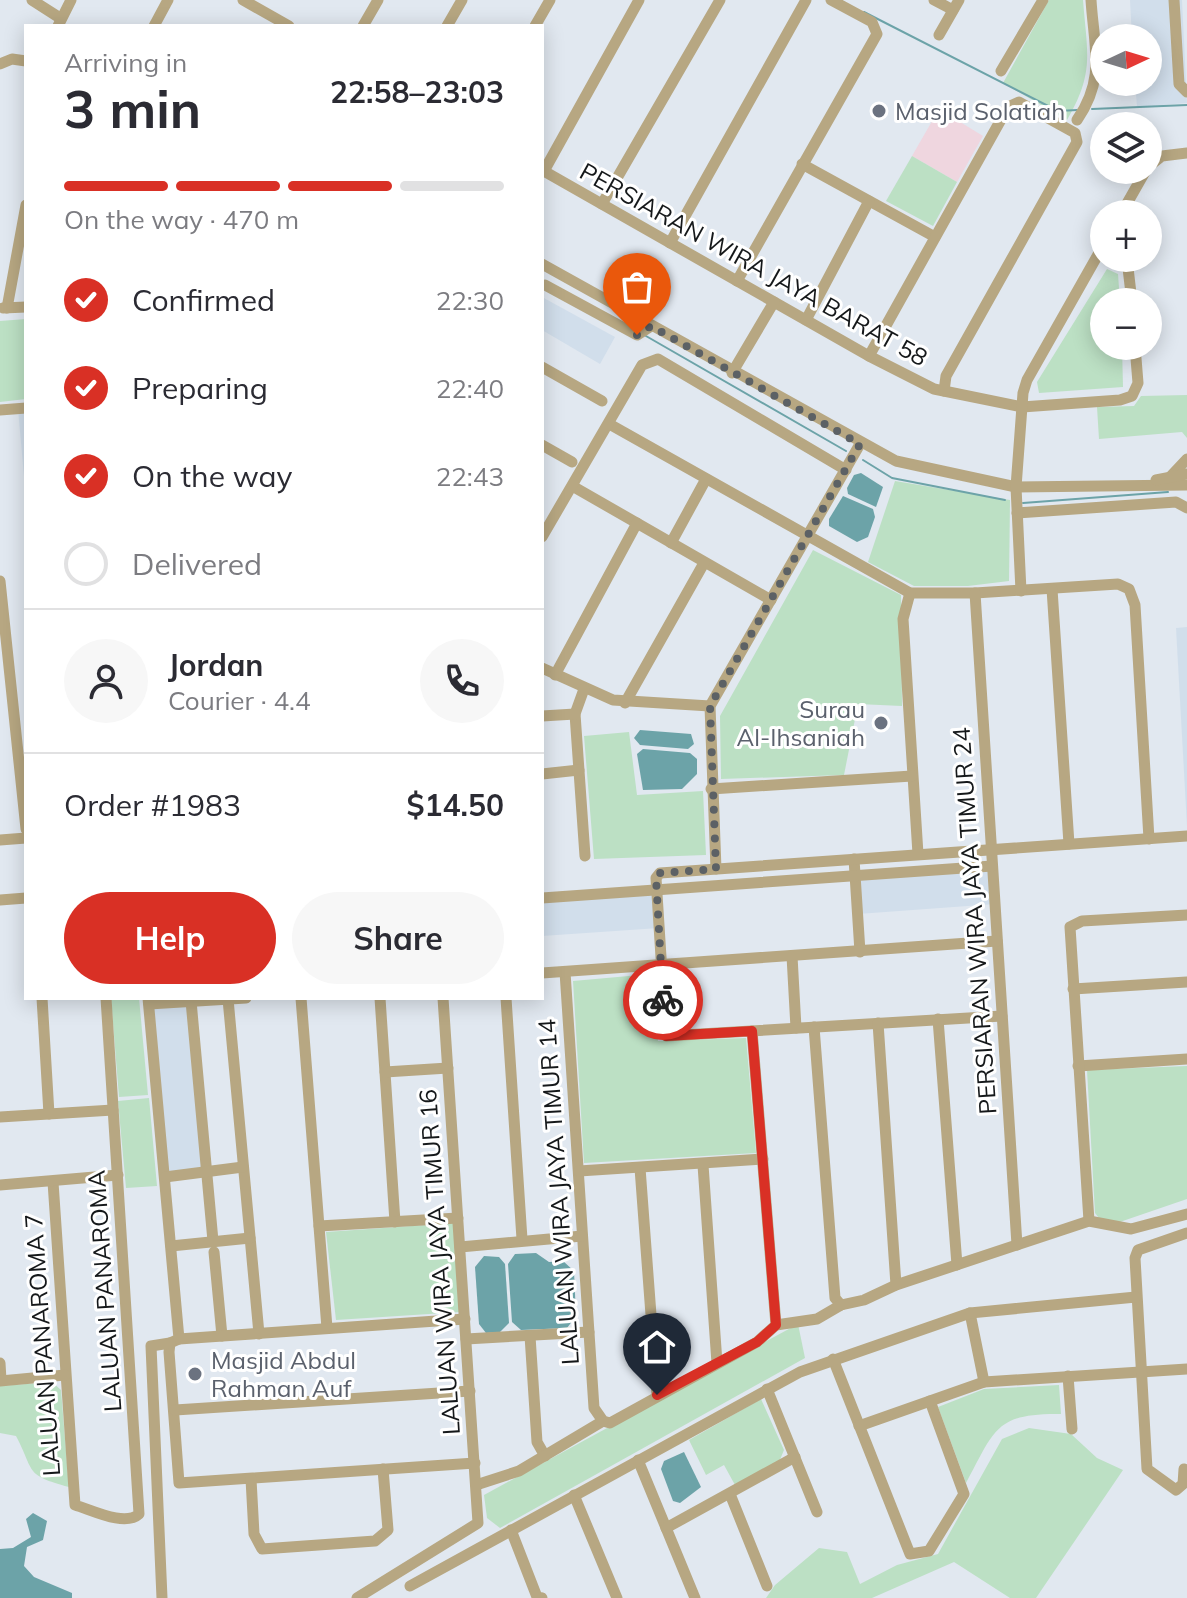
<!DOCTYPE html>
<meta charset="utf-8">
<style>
:root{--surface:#fff;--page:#f7f7f7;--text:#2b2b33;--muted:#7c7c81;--line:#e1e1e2;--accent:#d93025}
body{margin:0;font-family:Mulish,sans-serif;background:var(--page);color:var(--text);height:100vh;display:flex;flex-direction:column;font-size:30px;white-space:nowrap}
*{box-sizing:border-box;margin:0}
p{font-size:26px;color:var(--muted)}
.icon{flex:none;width:44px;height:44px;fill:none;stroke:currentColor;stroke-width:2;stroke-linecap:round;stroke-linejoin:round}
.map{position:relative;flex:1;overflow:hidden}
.sheet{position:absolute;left:24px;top:24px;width:520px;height:976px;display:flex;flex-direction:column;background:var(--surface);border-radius:0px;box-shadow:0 4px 20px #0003}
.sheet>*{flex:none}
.needle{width:52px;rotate:86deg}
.tools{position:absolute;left:1090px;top:24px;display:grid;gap:16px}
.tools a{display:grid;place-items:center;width:72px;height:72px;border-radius:50%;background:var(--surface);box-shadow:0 4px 20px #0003;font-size:40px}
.pin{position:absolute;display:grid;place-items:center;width:68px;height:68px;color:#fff;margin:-82px -34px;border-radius:50% 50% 50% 0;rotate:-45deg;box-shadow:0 0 8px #0007}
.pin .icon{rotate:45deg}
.courier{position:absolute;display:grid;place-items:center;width:80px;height:80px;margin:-40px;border:6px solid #d93025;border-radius:50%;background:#fff;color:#222;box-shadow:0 2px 10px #0007}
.summary em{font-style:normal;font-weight:700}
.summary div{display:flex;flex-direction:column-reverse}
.summary{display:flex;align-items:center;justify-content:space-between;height:136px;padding:0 40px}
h1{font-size:52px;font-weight:700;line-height:60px}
.bar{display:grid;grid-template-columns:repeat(4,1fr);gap:12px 8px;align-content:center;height:96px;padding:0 40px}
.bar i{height:10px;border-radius:6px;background:var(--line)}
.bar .active{background:var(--accent)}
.bar p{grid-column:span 4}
.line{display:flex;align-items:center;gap:20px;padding:0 40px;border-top:2px solid var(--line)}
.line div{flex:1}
.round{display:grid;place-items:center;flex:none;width:84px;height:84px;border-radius:42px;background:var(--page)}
ol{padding:0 40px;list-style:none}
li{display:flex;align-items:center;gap:24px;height:88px}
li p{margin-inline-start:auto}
li .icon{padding:8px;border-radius:50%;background:var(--accent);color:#fff;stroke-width:4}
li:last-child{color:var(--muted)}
li i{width:44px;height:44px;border:4px solid var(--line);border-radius:50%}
.action{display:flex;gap:16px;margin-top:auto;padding:16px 40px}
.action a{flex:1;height:92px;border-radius:48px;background:var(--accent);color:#fff;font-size:32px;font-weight:700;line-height:92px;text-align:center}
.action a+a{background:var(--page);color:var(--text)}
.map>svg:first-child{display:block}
</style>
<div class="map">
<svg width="1187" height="1598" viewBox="0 0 1187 1598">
<rect width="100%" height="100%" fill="#e1e8f0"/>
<!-- built -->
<g fill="#d1deeb">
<path d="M1130,0H1182L1187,103L1137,107L1135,82H1148V38H1132Z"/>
<path d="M542,297L615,337L600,364L542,330Z"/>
<path d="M26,408V499L18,409Z"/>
<path d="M1187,627V826L1176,628Z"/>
<path d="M992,866L995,904L858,914L855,876Z"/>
<path d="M656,889L659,928L542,936V897Z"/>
<path d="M192,1001L207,1171L163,1177L149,1004Z"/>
</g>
<!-- education -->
<path fill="#efd6df" d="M939,109L983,136L957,182L912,156Z"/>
<!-- green -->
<g fill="#bce0c4">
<path d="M1049,0H1083C1087,53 1095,72 1067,120L1003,83Z"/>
<path d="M912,156L957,182L933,226L886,201Z"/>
<path d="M1107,269L1118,274L1120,302H1104V346H1122L1123,387L1039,393L1037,382Z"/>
<path d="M26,319V399L0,402V321Z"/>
<path d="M1187,395V438L1182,432L1099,439L1097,407L1134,406L1141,396Z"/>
<path d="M895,481L1010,500L1009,581L968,586H914L868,562Z"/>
<path d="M813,550L901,595L902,706L858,704L844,775L721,779L720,716Z"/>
<path d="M629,732L637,795L703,791L706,855L594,859L584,736Z"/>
<path d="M651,974L658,1041L746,1038L756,1153L584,1163L573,981Z"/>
<path d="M111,998H139L148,1095L119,1097Z"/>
<path d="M1187,1066V1199L1114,1224L1103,1223L1095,1213L1087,1070Z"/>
<path d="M149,1098L157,1186L126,1188L118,1101Z"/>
<path d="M455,1223L460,1312L336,1320L326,1232Z"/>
<path d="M798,1324L805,1358L500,1528L487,1518L484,1495Z"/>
<path d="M52,1382L61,1390L69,1487C24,1475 35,1472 16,1436L0,1433V1386Z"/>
<path d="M1059,1385L1061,1414C995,1413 995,1430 966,1483L938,1407L984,1389Z"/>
<path d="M761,1399L784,1450L779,1462L735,1485L724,1465L706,1475L689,1440Z"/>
<path d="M1029,1428L1071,1434L1097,1458L1123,1470L1036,1598H1010L954,1562L872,1598H766L775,1585L819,1548L847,1552L860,1584L897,1565L938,1554L1002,1439Z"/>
</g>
<!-- water -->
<g fill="#6ca3a8">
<path d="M861,473L883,487L876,507L848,494L847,488L854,475Z"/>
<path d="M843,496L873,509L875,517L868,537L857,542L829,526V519Z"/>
<path d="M640,730L691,734L694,744L688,749L640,745L634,738Z"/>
<path d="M643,749L690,753L697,759V774L682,789L643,790L637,754Z"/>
<path d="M536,1253L549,1262L563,1261L574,1271L576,1316L567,1328L521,1330L512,1322L508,1264L515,1254Z"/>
<path d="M484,1256L499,1257L505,1264L509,1323L500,1332L486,1333L479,1324L475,1267Z"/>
<path d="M684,1452L701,1487L680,1503L673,1501L661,1469L664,1461Z"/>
<path d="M33,1513L47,1521L43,1540L27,1547L24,1566L34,1577L72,1593V1598H0V1549L13,1548L31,1537L26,1519Z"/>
</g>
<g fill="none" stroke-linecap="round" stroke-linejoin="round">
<!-- stream -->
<g stroke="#6ca3a8" stroke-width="2">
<path d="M864,12L1058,111L1077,110"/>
<path d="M1092,109L1187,105"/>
<path d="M646,336L846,451"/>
<path d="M863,460L892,478L1005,500"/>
<path d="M1023,503L1168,492"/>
</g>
<!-- minor -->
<g stroke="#b7a782" stroke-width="11">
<path d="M32,0L60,18"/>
<path d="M243,0L289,26"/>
<path d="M934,0L953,10"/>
<path d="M1174,0L1179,84L1187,92"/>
<path d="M58,26L71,0"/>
<path d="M154,26L168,0"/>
<path d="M363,26L378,0"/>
<path d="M447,26L462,0"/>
<path d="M535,26L550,0"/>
<path d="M939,35L959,0"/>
<path d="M0,64L12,59L26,61"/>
<path d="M1001,71L1043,0"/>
<path d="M1077,120C1106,78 1094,48 1091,0"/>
<path d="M802,164L935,237"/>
<path d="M1148,167L1162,156L1187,153"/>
<path d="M542,170L869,356L934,389L1022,407L1120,400L1132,396L1138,383L1135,346"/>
<path d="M544,171L639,0"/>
<path d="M602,204L720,0"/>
<path d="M1121,214L1146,170"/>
<path d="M670,243L806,0"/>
<path d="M1116,258L1128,268L1132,302"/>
<path d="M542,264L896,461L1016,487L1187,485"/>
<path d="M737,281L877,34L872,22L831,0"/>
<path d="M545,285L637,335L651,326"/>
<path d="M3,308L26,307"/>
<path d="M7,308L26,205"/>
<path d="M806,320L869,201"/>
<path d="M869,356L1008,107L1019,102L1075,133L1077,142L946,376L944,391"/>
<path d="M542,367L602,401"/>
<path d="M732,373L774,302"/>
<path d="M0,410L26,408"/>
<path d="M611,425L910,593H975L1118,584L1129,589L1135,605L1149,839"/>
<path d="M542,445L572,462"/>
<path d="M1171,476L1187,459"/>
<path d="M1156,480L1187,474"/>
<path d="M574,487L771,600"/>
<path d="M1017,513L1176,502L1187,508"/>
<path d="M542,537L642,365L658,359L846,470"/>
<path d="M671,543L706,479"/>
<path d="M0,581L26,829"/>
<path d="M1052,589L1069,844"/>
<path d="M1021,591L1016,487L1023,393L1027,380L1104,244"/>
<path d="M910,593L903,619L918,854"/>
<path d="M975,593L1017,1245"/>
<path d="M542,668L613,700L710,706"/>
<path d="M555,675L637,523"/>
<path d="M584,689L575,714L585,856"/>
<path d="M625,703L704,563"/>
<path d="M542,716L575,714"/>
<path d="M542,774L579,770"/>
<path d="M711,789L912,776"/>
<path d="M0,840L26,838"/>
<path d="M854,859L860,952"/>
<path d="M716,869L710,706L860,444"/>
<path d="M542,898L992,866"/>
<path d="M0,900L26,898"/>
<path d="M792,956L796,1028"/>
<path d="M565,972L594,1408L603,1421L610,1423L757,1342L776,1325L752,1031"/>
<path d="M542,973L997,941"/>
<path d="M1073,989L1187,982"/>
<path d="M42,998L49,1114"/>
<path d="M148,998L179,1339L170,1343L169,1352L179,1483L475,1463"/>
<path d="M301,998L327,1328"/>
<path d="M380,998L395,1222"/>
<path d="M506,998L522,1239"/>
<path d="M228,999L259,1334"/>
<path d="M191,1001L213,1241"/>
<path d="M149,1004L246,998"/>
<path d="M1002,1016L666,1036L656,878L660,873L1187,836"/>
<path d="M938,1019L957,1265"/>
<path d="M878,1023L896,1285"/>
<path d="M814,1027L835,1298L841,1305"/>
<path d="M1078,1066L1187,1059"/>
<path d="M385,1072L448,1068"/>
<path d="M0,1117L113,1110"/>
<path d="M703,1165L717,1363"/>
<path d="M640,1168L657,1395"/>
<path d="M579,1171L763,1159"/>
<path d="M165,1177L243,1167"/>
<path d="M53,1182L75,1505C92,1510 125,1527 139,1514L106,998"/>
<path d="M0,1185L118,1175"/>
<path d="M1089,1221L1070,927L1082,921L1187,915"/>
<path d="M319,1226L458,1218"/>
<path d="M171,1246L250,1238"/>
<path d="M460,1247L582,1236"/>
<path d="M214,1252L222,1336"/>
<path d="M970,1313L984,1382"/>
<path d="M776,1325L817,1319L841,1305L864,1300L896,1285L1089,1221L1131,1229L1187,1214"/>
<path d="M530,1336L537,1442L545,1456"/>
<path d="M179,1339L465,1319"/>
<path d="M466,1339L589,1332"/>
<path d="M833,1359L910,1554L929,1551L964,1494L930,1401"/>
<path d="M0,1363L1,1380"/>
<path d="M1068,1376L1072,1429"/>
<path d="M0,1381L65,1375"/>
<path d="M767,1389L817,1512"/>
<path d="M175,1410L470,1391"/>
<path d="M859,1426L984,1382L1187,1369"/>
<path d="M638,1460L695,1598"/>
<path d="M1184,1469L1183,1484L1176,1490L1147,1469L1135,1258L1138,1250L1187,1233"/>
<path d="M251,1479L254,1534L262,1549L375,1541L388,1530L383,1469"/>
<path d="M476,1485L519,1471L603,1421"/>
<path d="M730,1494L767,1586"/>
<path d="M574,1495L617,1598"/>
<path d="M666,1528L795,1457"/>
<path d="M511,1530L537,1597L542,1598"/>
<path d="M410,1586L800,1372L970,1313L1136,1297"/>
<path d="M162,1598L151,1346L170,1343"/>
<path d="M357,1598L478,1523L443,998"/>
</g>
</g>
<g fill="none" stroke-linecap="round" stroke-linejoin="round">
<!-- done -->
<path stroke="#5c6165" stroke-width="8" stroke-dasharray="0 14.4" d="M637,335L651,326L860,444L710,706L716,869L660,873L656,878L663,1000"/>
<!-- route -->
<path stroke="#d93025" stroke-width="10" d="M657,1395L757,1342L776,1325L752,1031L666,1036L663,1000"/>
</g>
<!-- markers -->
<g fill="#6b7280" stroke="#fff" stroke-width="3">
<circle cx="879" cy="111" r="8"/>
<circle cx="881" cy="723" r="8"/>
<circle cx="195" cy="1374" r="8"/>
</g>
<g text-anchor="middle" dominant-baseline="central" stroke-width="6" stroke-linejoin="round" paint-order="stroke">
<!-- worship labels -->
<g font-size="24" fill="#5b616d" stroke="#fff" text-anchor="start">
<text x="895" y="111">Masjid Solatiah</text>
<text x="865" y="709" text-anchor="end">Surau<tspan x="865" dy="28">Al-Ihsaniah</tspan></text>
<text x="211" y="1360">Masjid Abdul<tspan x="211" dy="28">Rahman Auf</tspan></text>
</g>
<!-- street labels -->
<g font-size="24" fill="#15181a" stroke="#fff">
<text transform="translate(754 264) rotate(29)">PERSIARAN WIRA JAYA BARAT 58</text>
<text transform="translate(974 921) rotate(-94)">PERSIARAN WIRA JAYA TIMUR 24</text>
<text transform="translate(558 1192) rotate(-94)">LALUAN WIRA JAYA TIMUR 14</text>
<text transform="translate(439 1262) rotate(-94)">LALUAN WIRA JAYA TIMUR 16</text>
<text transform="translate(104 1291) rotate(-94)">LALUAN PANAROMA</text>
<text transform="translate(42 1345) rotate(-94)">LALUAN PANAROMA 7</text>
</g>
</g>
</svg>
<div class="tools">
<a><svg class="needle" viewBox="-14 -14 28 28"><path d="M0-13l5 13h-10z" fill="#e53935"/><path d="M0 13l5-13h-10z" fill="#7c7c81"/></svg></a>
<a><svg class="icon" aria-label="layers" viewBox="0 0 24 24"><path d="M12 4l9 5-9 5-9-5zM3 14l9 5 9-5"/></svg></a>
<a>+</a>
<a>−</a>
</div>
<div class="pin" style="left:637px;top:335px;background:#ea580c"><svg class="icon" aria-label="bag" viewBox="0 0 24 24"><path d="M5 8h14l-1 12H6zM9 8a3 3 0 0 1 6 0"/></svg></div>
<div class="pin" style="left:657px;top:1395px;background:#1f2937"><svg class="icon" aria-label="home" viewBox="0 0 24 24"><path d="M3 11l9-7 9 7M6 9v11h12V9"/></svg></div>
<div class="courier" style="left:663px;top:1000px"><svg class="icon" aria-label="bike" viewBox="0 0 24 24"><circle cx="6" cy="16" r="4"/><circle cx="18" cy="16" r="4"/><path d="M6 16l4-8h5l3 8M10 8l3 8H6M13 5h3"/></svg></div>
<section class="sheet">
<div class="summary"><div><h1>3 min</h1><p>Arriving in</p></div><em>22:58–23:03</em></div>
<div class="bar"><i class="active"></i><i class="active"></i><i class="active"></i><i></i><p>On the way · 470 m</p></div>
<ol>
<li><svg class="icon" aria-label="check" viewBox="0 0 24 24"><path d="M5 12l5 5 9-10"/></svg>Confirmed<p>22:30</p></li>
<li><svg class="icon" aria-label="check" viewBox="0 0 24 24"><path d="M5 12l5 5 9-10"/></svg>Preparing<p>22:40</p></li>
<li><svg class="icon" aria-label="check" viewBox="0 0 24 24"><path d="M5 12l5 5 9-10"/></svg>On the way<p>22:43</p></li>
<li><i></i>Delivered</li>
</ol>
<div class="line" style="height:144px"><a class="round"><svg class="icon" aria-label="person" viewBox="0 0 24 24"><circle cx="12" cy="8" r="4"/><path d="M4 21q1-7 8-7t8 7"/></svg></a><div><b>Jordan</b><p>Courier · 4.4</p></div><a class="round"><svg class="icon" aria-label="phone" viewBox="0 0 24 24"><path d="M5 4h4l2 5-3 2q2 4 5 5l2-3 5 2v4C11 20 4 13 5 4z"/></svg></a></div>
<div class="line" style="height:104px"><div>Order #1983</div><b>$14.50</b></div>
<div class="action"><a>Help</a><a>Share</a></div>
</section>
</div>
